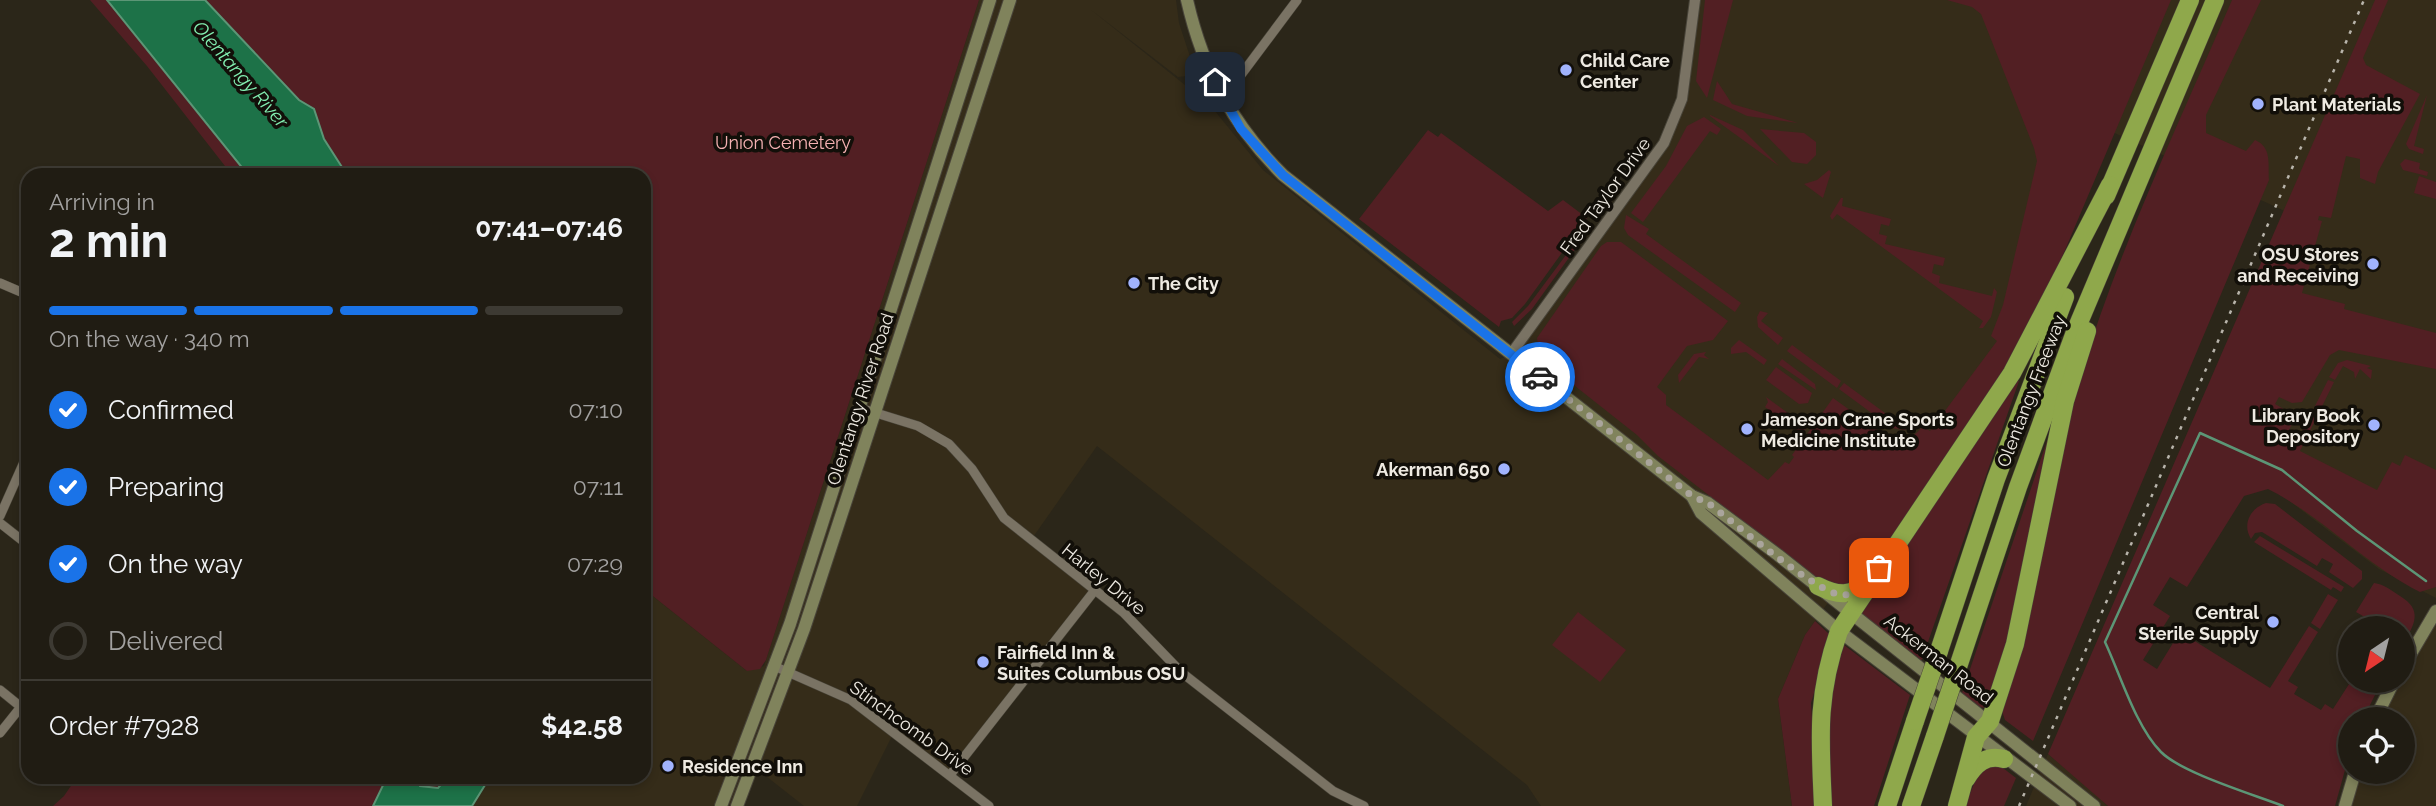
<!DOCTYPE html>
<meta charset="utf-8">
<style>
:root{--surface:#201c13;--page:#28251c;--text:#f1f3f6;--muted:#a2a1a0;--line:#3d3a33;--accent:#1a73e8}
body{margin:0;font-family:Raleway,sans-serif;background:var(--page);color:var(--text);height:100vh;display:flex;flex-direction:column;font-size:26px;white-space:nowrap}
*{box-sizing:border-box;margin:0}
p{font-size:23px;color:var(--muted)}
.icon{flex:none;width:38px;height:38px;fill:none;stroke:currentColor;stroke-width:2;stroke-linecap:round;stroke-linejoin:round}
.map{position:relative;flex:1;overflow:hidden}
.drawer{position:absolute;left:21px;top:168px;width:630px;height:616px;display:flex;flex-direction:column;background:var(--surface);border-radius:21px;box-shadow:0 4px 10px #0003,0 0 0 2px var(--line)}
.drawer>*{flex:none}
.needle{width:46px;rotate:215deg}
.fabs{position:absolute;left:2338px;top:616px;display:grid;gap:14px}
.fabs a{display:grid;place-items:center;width:77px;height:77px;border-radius:50%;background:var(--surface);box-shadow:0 4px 10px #0003,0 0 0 2px var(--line);font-size:35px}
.pin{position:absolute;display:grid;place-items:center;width:60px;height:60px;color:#fff;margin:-30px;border-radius:14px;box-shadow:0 4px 10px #0006}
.courier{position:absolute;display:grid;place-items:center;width:70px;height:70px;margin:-35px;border:5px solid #1a73e8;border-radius:50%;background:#fff;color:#222;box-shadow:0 2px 9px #0007}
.head em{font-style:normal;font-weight:700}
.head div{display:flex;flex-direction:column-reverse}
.head{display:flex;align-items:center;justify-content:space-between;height:119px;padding:0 28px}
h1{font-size:46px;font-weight:700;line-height:52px}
.bar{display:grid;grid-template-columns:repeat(4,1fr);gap:10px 7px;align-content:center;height:84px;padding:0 28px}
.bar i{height:9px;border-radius:5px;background:var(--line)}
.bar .current{background:var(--accent)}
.bar p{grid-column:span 4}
.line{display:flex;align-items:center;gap:18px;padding:0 28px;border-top:2px solid var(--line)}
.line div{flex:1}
ol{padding:0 28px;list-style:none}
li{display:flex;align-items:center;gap:21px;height:77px}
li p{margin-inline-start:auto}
li .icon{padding:7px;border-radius:50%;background:var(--accent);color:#fff;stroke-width:4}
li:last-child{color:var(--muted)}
li i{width:38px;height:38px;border:4px solid var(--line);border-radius:50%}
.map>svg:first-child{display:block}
</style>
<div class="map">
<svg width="2436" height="806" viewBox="0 0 2436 806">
<rect width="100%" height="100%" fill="#2b2619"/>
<!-- built -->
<g fill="#352c19">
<path d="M979,0H1176L1179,23L1196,75L1178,77L1090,9L1210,105L1263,170L1500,359L1511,354L1674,122L1695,0H2436V598L2379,569L2283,496L2189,443L2289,213L2095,124L1976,394L1805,635L1778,699L1792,806H1541L1527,785L1097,446L1031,540L1095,590L950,775L893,734L857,806H804L748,762L730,806H472L490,777H644V589L747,671L764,666Z"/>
<path d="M2436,611V806H2346L2355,772H2403V719H2375L2394,681H2403V667Z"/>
<path d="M2048,754L2089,788L2108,806H2026Z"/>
</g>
<!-- green -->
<g fill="#521f23">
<path d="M90,0H107L248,175H232L147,66Z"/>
<path d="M205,0H979L766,660L760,669L747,671L644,589V175H347L324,139L314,109L299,100Z"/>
<path d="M1705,0H1733L1707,98L1696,81Z"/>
<path d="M1947,0H2171L2054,276L2016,352L1863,581L1852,590L1821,581L1811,574L1658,456L1637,435L1551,367L1539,354L1537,338L1601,246L1607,242H1621L1728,321L1713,340L1687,346L1657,387L1666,395V405L1768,480L1785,462L1789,464L1794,457L1792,455L1833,398L1886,436C1902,442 1912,440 1923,426L1930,431L1997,341L1991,336L2003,305L2037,161L2034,148L1981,14L1972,7Z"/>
<path d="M2232,0H2261L2206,115V133L2246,151L2255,140C2272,147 2268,164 2269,180L2033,741L2005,720L2001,708C2042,601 2048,484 2081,374C2119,248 2180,121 2232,0Z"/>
<path d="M2375,0H2388L2363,58L2366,65L2420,94L2378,172L2375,184L2360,178V159L2346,156L2331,218L2319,216L2318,220L2322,221L2302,293L2345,304L2344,309L2436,333V369L2339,350L2330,355L2302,402L2292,403L2279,397L2275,404L2287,411L2293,422L2283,442L2294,448L2328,380L2334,382L2300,451L2377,490L2392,462L2400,466L2405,455L2436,470V587L2420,592C2364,564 2322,516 2268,489L2244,496L2187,587L2170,577L2153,605L2170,616L2143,660L2157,669L2178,635H2185L2270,688L2309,626L2318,632L2288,681L2298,687L2294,694L2321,710L2325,704L2333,709L2351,681H2382L2363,719H2350V752L2335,806H2108L2048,754Z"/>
<path d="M1717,81L1732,104L1798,123L1747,116L1713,100Z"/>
<path d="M2427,95L2414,146L2424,149L2423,154L2409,149L2406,144Z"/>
<path d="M1710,115L1743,130L1779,166L1710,116Z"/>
<path d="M1704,117L1721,129L1717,135L1710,131L1643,222L1631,213L1666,166L1687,126Z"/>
<path d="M1760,129L1804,133L1816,142V155L1807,164L1792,162Z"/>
<path d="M1428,130L1438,137L1441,133L1548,211L1563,200L1587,218L1525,304L1512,318L1501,321L1499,327L1359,219Z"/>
<path d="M2405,159L2420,163L2419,169L2428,172L2427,176L2403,170L2400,164Z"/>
<path d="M1829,170L1831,172L1823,198L1804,184L1817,180Z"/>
<path d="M2419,176L2436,182V199L2414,193Z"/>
<path d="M1841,198H1843L1842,206L1891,219L1889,226L1881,224L1879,234L1887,236L1885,244L1945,258L1943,266L1934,264L1932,273L1940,276L1939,283L1992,296L1994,288L1997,292L1991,317L1983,328H1979L1983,321L1837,214L1832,220L1830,216Z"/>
<path d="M1626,215L1649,229L1646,234L1741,303L1735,312L1628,235L1624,228Z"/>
<path d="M1589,224L1586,234L1532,309L1514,326L1512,322L1528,306Z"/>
<path d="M1760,311L1768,313L1761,321L1783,338L1778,345L1758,327L1757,317Z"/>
<path d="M1739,340L1767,360L1764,365L1746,352L1731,354V348Z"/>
<path d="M1792,345L1841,381L1837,388L1787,351Z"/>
<path d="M1706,352L1704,355L1709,359L1699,357L1679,383L1678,375L1694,354Z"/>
<path d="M1782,359L1815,384L1816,390L1778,364Z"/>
<path d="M2347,360L2371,366L2367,368L2372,370L2371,379L2360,369L2355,379L2354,372L2343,366L2335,380L2329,377L2338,363Z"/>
<path d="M1776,367L1812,393L1808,403L1799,404L1766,380Z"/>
<path d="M2016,380L2019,381L1921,662L1860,613Z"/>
<path d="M1844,383L1900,424L1909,416L1914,423L1905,430L1892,428L1839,389Z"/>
<path d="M1766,397L1807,427L1802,434L1765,407L1768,402Z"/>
<path d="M2051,429L2018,610L1985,708L1980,707L1962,693Z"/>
<path d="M2266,503L2275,504L2362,571V579L2353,588L2329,572L2333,564L2322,558L2317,566L2262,532L2255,533L2251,539C2242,525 2250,508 2266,503Z"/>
<path d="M2260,536L2344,587L2341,592L2333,587L2331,590L2254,542Z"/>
<path d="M2374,583C2384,584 2392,591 2400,596C2423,610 2415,624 2403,644V628H2373L2375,623L2356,612Z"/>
<path d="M2328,594L2338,600L2320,629L2311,623Z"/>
<path d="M1578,612L1626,650L1600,682L1552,645Z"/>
<path d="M1815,621L1829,634L1830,640L1811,703L1817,806H1792L1778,699L1805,635Z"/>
<path d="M1844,645L1910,695L1874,806H1827L1826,707Z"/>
<path d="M1982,764L1999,765L2016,778L2004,806H1965Z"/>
<path d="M77,777H387L373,806H53L64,796Z"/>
<path d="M415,777H448L438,788L420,786Z"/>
</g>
<!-- water -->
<g fill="#1d7248" stroke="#5c9676" stroke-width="2">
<path d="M107,0H205L299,100L314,109L324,139L347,175H248Z"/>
<path d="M387,777H415L420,786L438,788L448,777H490L472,806H373Z"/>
</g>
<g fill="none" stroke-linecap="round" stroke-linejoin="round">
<!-- stream -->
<path stroke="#5c9676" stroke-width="2.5" d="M2283,806C2252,794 2182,773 2161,752C2136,727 2120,674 2105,642L2200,433L2282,470L2357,531L2426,581"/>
<!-- minor casing -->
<g stroke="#484439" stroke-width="10">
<g id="minor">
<path d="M1223,99L1297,0"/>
<path d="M0,283L28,295"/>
<path d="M860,408L918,426L949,444L972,469L1004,518L1124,613L1181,672L1333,791L1364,806"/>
<path d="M0,516L28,453"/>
<path d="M0,523L28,545"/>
<path d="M774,666L851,700L989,806"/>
<path d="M0,690L21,707"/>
<path d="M0,733L28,698"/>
<path d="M950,775L1095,590"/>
</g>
</g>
<!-- tertiary casing -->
<g stroke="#484439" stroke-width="12">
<path id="tertiary" d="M1511,354L1664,143L1682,99L1695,0"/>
</g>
<!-- secondary casing -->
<g stroke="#484439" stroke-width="14">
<g id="secondary">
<path d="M1187,0C1203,70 1232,124 1283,175L1692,496L1708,503L1778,555L2094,806"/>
<path d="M1692,496L1701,513L1839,631L2070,806"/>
<path d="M2403,667L2436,611"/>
<path d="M2375,719L2394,681"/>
<path d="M721,806L790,624L990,0"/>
<path d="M737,806L804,629L1010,0"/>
<path d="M2345,806L2355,772"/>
</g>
</g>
<!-- motorway casing -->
<g stroke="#484439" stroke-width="19">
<g id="motorway">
<path d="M2106,196L2190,0"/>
<path d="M1818,586C1838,596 1851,597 1868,581"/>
<path d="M1939,651L1996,479L2065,297"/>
<path d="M1958,667L2018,487L2075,332L2215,0"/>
<path d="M1966,779C1975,764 1986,754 2004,759"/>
<path d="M1823,806C1820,739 1816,696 1839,631L2012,373L2110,185"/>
<path d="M1887,806L1915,721"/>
<path d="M1911,806L1935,736"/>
<path d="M1957,806L1976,737L1990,721L2015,644L2065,401L2087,331"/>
</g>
</g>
<!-- minor -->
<use href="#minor" stroke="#7a7364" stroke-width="9"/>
<!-- tertiary -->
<use href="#tertiary" stroke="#7a7364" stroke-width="10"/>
<!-- secondary -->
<use href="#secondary" stroke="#80835c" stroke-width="12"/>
<!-- motorway -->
<use href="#motorway" stroke="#8fa84b" stroke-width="18"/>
<!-- rail -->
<path stroke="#b8b4ab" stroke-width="2.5" stroke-dasharray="3.5 7" stroke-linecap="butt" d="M2019,806L2364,0"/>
<!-- motorway-bridge casing -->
<g stroke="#484439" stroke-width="19" stroke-linecap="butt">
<g id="motorway-bridge">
<path d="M1915,721L1939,651"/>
<path d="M1935,736L1958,667"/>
</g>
</g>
<!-- motorway-bridge -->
<use href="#motorway-bridge" stroke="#8fa84b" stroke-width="18"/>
</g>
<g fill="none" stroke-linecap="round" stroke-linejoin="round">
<!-- done -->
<path stroke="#aaa59c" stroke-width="7" stroke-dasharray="0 12.6" d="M1540,377L1692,496L1708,503C1732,521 1817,593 1841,595C1858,596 1869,579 1879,568"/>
<!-- route -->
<path stroke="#1a73e8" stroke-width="9" d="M1215,82L1241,129L1283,175L1540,377"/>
</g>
<!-- markers -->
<g fill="#a1b3fd" stroke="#120f09" stroke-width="2.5">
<circle cx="1566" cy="70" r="7"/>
<circle cx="2258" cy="104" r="7"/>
<circle cx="2373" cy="264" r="7"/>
<circle cx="1134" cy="283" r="7"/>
<circle cx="2374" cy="425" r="7"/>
<circle cx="1747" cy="429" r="7"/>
<circle cx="1504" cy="469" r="7"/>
<circle cx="2273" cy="622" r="7"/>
<circle cx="983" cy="662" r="7"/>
<circle cx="668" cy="766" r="7"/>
</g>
<g text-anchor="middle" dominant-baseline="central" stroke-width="7" stroke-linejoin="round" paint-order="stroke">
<!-- poi labels -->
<g font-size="18" font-weight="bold" fill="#eeeae2" stroke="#120f09" text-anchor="start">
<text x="1580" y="60">Child Care<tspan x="1580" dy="21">Center</tspan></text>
<text x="2272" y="104">Plant Materials</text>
<text x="2359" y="254" text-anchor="end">OSU Stores<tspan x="2359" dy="21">and Receiving</tspan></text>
<text x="1148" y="283">The City</text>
<text x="2360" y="415" text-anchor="end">Library Book<tspan x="2360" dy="21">Depository</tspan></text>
<text x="1761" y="419">Jameson Crane Sports<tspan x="1761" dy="21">Medicine Institute</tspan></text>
<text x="1490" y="469" text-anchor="end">Akerman 650</text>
<text x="2259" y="612" text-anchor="end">Central<tspan x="2259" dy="21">Sterile Supply</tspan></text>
<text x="997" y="652">Fairfield Inn &amp;<tspan x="997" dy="21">Suites Columbus OSU</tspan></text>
<text x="682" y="766">Residence Inn</text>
</g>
<!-- park labels -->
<g font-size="18" fill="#f5b1b2" stroke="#120f09">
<text x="783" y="142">Union Cemetery</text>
</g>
<!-- street labels -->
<g font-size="18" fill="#eeeae2" stroke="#120f09">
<text transform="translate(1605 196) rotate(-54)">Fred Taylor Drive</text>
<text transform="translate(2031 391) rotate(-69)">Olentangy Freeway</text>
<text transform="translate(860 399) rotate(-72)">Olentangy River Road</text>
<text transform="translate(1104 579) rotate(39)">Harley Drive</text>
<text transform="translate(1939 659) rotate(38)">Ackerman Road</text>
<text transform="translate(912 728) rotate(36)">Stinchcomb Drive</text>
</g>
<!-- water labels -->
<g font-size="19" font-style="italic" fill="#83efb1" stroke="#120f09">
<text transform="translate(241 74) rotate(49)">Olentangy River</text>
</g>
</g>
</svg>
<div class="fabs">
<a><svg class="needle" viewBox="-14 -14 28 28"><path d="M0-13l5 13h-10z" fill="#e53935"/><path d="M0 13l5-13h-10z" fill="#a2a1a0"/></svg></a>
<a><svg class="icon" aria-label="locate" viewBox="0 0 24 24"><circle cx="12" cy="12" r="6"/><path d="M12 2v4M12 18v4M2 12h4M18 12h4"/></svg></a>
</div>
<div class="pin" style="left:1879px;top:568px;background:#ea580c"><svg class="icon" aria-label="bag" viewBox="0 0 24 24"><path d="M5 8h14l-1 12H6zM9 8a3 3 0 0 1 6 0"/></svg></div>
<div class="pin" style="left:1215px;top:82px;background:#1f2937"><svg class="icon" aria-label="home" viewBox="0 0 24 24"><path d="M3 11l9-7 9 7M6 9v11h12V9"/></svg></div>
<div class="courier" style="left:1540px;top:377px"><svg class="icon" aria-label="car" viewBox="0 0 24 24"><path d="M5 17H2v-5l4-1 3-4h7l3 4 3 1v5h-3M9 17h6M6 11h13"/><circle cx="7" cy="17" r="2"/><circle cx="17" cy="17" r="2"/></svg></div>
<section class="drawer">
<div class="head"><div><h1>2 min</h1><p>Arriving in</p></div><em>07:41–07:46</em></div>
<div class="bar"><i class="current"></i><i class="current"></i><i class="current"></i><i></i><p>On the way · 340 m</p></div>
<ol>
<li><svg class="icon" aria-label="check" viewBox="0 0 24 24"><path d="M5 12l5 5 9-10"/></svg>Confirmed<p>07:10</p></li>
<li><svg class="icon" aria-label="check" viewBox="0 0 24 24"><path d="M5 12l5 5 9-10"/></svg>Preparing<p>07:11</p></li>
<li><svg class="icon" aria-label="check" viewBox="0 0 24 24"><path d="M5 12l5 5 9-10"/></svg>On the way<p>07:29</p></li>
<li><i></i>Delivered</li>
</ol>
<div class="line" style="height:91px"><div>Order #7928</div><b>$42.58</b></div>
</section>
</div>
